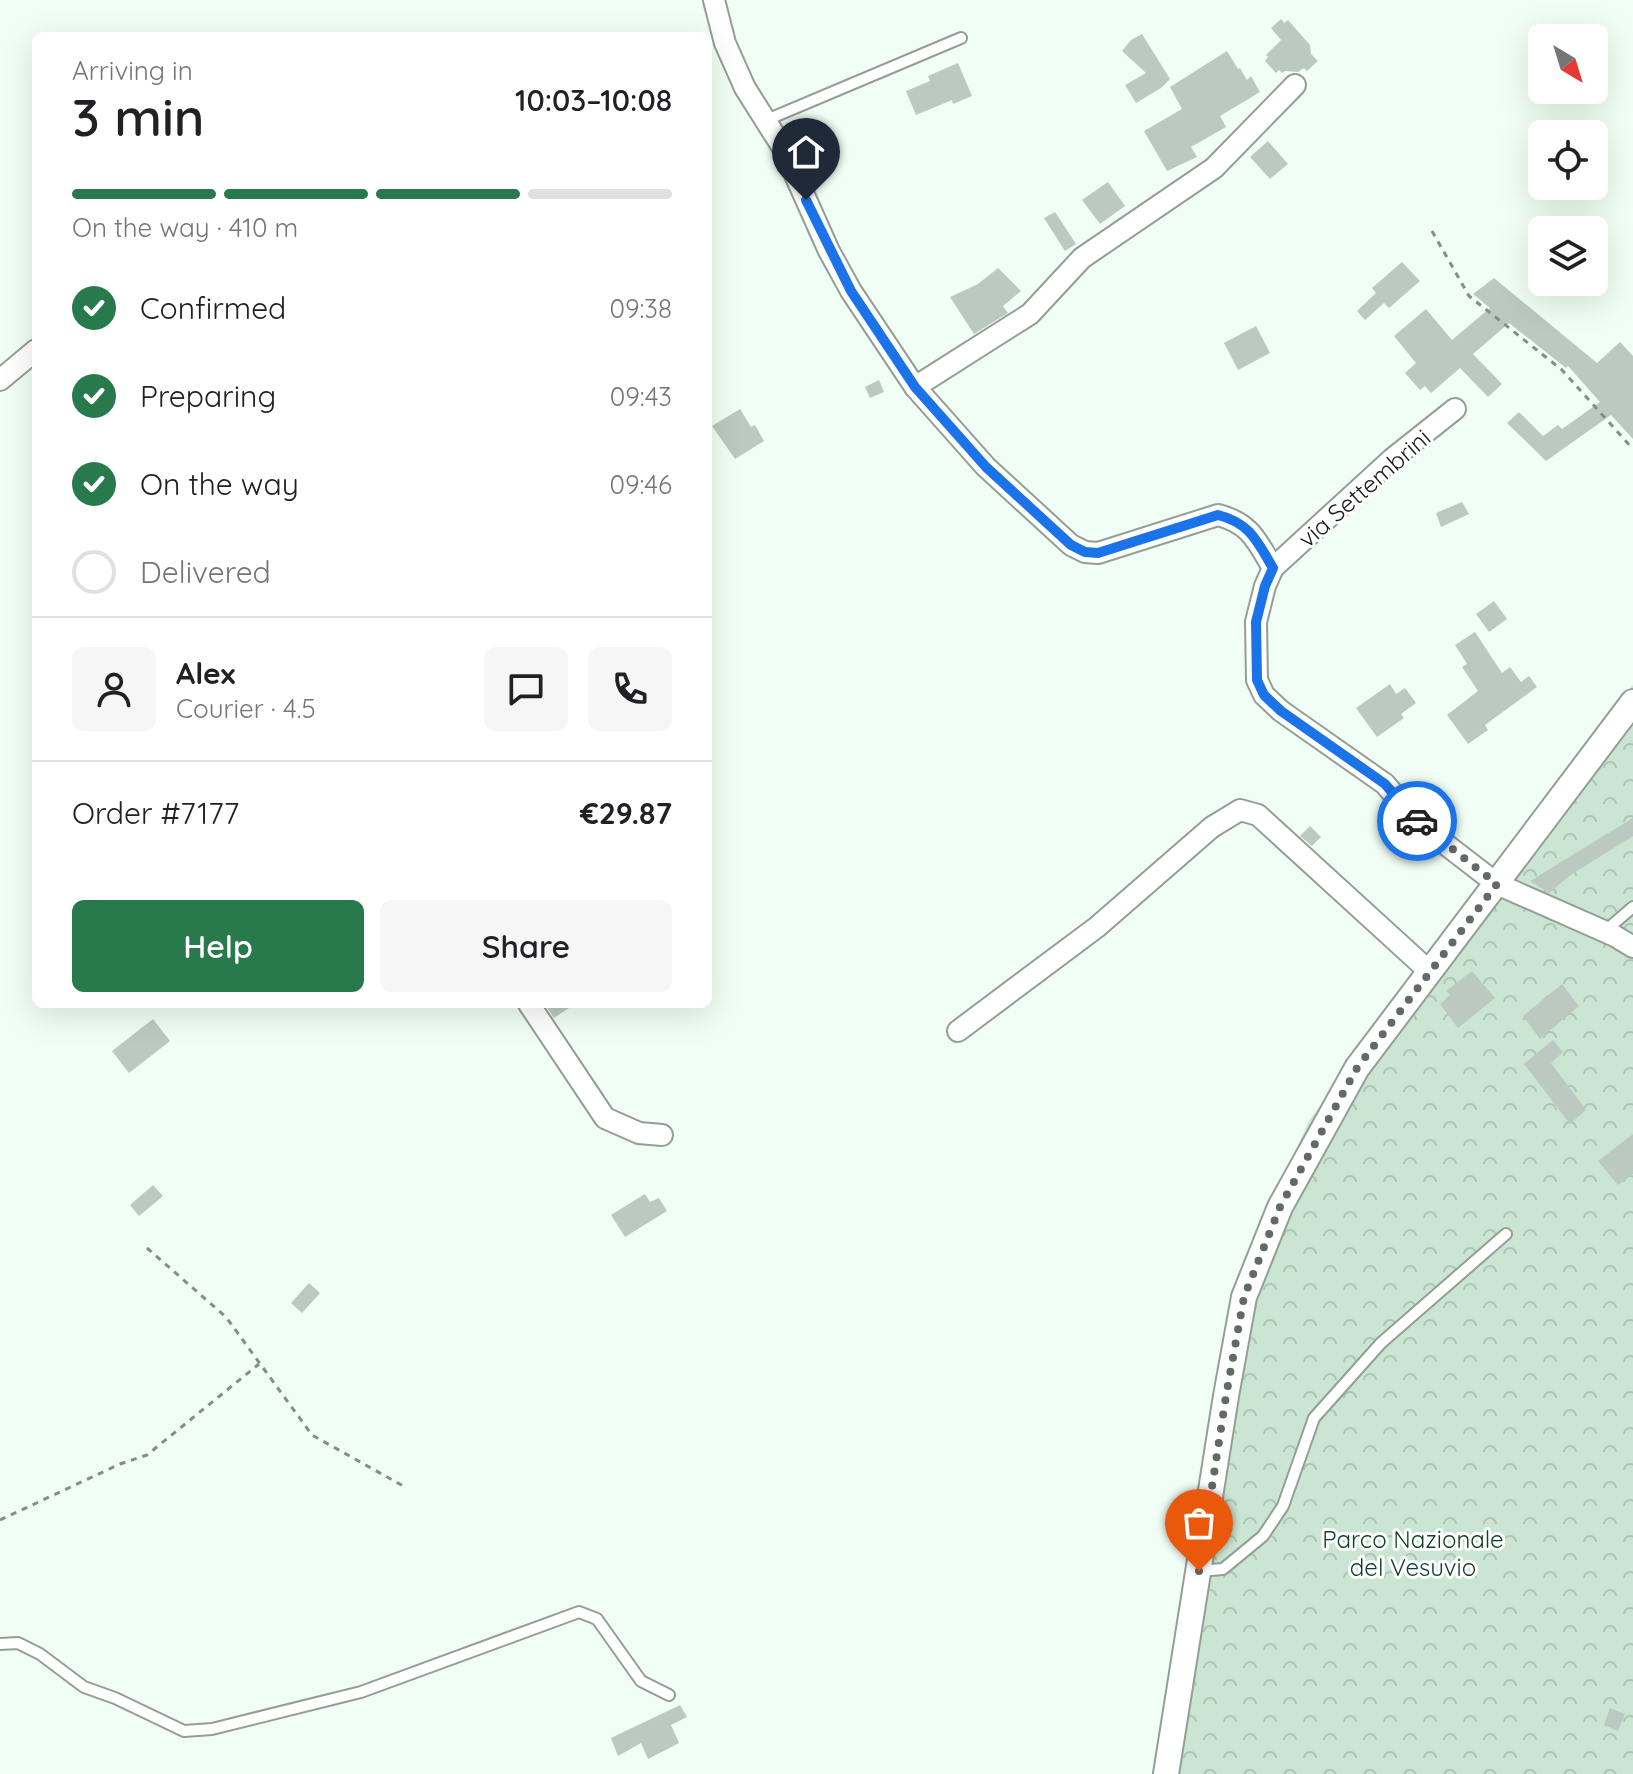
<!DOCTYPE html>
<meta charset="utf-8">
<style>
:root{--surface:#fff;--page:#f6f6f6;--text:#202124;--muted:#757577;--line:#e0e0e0;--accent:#287a4c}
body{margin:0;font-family:Quicksand,sans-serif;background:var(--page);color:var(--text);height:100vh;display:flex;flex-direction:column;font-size:30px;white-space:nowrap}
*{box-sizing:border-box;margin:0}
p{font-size:26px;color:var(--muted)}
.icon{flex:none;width:44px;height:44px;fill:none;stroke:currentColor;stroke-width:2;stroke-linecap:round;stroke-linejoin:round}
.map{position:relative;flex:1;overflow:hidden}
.side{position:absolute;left:32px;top:32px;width:680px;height:976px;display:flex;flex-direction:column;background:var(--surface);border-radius:12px;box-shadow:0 8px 32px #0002}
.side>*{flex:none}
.needle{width:52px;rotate:142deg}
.tools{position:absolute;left:1528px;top:24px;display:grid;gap:16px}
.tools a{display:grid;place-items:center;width:80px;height:80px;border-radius:12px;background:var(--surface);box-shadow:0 8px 32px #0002;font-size:40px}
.pin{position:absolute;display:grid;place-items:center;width:68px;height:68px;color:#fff;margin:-82px -34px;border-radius:50% 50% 50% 0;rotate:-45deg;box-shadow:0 0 8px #0007}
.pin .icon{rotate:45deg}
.courier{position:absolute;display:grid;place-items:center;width:80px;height:80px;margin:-40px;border:6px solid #1a73e8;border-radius:50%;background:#fff;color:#222;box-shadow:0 2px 10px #0007}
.headline em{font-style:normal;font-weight:600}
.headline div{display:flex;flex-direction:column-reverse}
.headline{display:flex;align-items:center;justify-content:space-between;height:136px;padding:0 40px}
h1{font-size:52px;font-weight:600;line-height:60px}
.bar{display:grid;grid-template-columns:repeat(4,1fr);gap:12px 8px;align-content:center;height:96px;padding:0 40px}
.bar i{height:10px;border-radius:6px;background:var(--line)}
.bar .on{background:var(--accent)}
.bar p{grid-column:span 4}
.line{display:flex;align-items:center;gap:20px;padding:0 40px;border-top:2px solid var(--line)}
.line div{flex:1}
.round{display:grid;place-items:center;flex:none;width:84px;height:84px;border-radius:12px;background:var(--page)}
ol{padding:0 40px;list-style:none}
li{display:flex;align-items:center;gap:24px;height:88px}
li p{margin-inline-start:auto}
li .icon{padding:8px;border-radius:50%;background:var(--accent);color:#fff;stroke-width:4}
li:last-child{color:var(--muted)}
li i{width:44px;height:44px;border:4px solid var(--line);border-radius:50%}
.cta{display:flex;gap:16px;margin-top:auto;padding:16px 40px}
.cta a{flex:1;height:92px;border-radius:12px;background:var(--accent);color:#fff;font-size:32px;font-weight:600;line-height:92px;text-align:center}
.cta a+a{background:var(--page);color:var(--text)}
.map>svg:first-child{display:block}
</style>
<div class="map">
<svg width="1633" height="1774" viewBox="0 0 1633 1774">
<defs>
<pattern id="park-crowns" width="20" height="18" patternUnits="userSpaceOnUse" patternTransform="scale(2)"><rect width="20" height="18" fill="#cae6d2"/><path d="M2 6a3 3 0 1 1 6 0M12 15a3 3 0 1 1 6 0" fill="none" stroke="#adc5b4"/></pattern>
</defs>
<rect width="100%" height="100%" fill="#f1fef5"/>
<!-- park -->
<path fill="url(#park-crowns)" d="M1633,685V1774H1158L1210,1419L1248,1255L1309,1121L1560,779Z"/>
<!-- building -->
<g fill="#bcc9c0">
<path d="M1281,19L1284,23L1288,20L1310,45L1311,54L1318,61L1307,71L1304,68L1298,72L1285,71L1282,73L1279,70L1276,73L1265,61L1268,57L1266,55L1281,40L1271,28Z"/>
<path d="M1142,34L1170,79L1161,88L1136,103L1125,85L1146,73L1122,51L1131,40Z"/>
<path d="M1227,51L1238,69L1240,68L1247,80L1251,76L1260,92L1220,116L1226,127L1191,147L1197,157L1167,171L1144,131L1182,109L1170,87Z"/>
<path d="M958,63L972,96L953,104L952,100L916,115L906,91L930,81L928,76Z"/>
<path d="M1268,141L1288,164L1270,179L1250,157Z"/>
<path d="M1108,182L1125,206L1100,224L1082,200Z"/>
<path d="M1055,212L1076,244L1065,251L1044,218Z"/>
<path d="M1402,262L1420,281L1389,308L1384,303L1365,320L1357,311L1376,293L1372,288Z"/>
<path d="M998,268L1021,291L1003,306L1008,313L974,334L950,297L978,284Z"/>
<path d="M1494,278L1597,363L1620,342L1633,356V439L1611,415L1546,461L1507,423L1519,412L1543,436L1558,425L1562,429L1600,402L1568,366L1566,368L1509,323L1473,354L1502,384L1488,397L1460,368L1431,393L1425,386L1420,390L1405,373L1416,363L1394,336L1426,309L1452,340L1490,308L1473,294Z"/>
<path d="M1256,326L1270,353L1238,370L1224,343Z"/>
<path d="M879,380L884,392L870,398L865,387Z"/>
<path d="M740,409L751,427L755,425L764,441L735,459L712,426Z"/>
<path d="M1462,502L1469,514L1441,527L1436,513Z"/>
<path d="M1494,601L1507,619L1489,632L1476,614Z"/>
<path d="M1475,632L1502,673L1510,667L1521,682L1529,676L1537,687L1485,725L1488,730L1468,744L1447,715L1478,691L1462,667L1467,664L1455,645Z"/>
<path d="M1390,684L1396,694L1405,688L1416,703L1401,714L1404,718L1377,737L1356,708Z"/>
<path d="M1633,818V836L1569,876L1549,893L1530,881Z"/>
<path d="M1310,826L1321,837L1312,846L1300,836Z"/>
<path d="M1472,971L1495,998L1458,1028L1440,1004L1450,995L1446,991Z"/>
<path d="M1562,984L1579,1006L1540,1039L1523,1016Z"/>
<path d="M545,1004H575L554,1018Z"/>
<path d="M153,1019L170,1041L129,1073L112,1051Z"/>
<path d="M1553,1040L1563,1052L1551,1063L1586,1110L1570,1124L1524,1064Z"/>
<path d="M1633,1134V1174L1618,1185L1598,1161Z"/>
<path d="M153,1185L163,1196L139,1216L130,1205Z"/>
<path d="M645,1194L650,1202L659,1198L667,1211L625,1237L611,1215Z"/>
<path d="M309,1283L320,1293L302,1313L291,1303Z"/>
<path d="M680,1705L687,1717L671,1725L679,1743L648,1759L641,1743L618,1756L611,1738Z"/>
<path d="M1610,1708L1625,1714L1618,1731L1604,1725Z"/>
</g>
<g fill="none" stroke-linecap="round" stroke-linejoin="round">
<!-- service casing -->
<g stroke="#939f96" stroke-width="14">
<g id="service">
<path d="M764,121L961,38"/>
<path d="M1604,932L1633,907"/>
<path d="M1199,1571L1223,1569L1263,1536L1283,1506L1314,1418L1381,1343L1506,1234"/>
<path d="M0,1644L18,1643L40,1654L84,1687L115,1698L184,1731L212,1729L361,1692L579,1612L597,1619L641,1681L669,1695"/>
</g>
</g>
<!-- minor casing -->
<g stroke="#939f96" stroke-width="24">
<g id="minor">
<path d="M714,0L725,43L745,88L783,148L829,251L851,291L915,387L986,467L1071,545L1085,552L1098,553L1218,515C1250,523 1257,541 1273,568"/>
<path d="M0,380L36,350"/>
<path d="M915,387L1030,314L1082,258L1214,168L1295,85"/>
<path d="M1455,409L1392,459L1273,568L1265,586L1256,622L1257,680L1264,695L1281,711L1385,784L1418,823L1497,884L1615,936L1633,947"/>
<path d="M529,1004L605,1118L639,1133L662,1135"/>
<path d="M958,1031L1097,927L1212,827L1240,810L1258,815L1430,972"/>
</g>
</g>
<!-- tertiary casing -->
<g stroke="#939f96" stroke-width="28">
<path id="tertiary" d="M1166,1774L1226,1396L1244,1297L1280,1207L1357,1068L1633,702"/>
</g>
<!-- path -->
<g stroke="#848d87" stroke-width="3" stroke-dasharray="6 6" stroke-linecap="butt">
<path d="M1432,231L1469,296L1562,370L1633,449"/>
<path d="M147,1248L226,1317L312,1435L405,1487"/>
<path d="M0,1520L120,1464L147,1455L259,1364"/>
</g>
<!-- service -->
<use href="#service" stroke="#fff" stroke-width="10"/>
<!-- minor -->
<use href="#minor" stroke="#fff" stroke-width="20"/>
<!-- tertiary -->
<use href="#tertiary" stroke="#fff" stroke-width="24"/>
</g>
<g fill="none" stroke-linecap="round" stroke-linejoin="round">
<!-- done -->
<path stroke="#626a65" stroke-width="8" stroke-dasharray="0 14.4" d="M1199,1571L1226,1396L1244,1297L1280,1207L1357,1068L1497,884L1417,821"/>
<!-- route -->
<path stroke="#1a73e8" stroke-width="10" d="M806,200L851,291L915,387L986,467L1071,545L1085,552L1098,553L1218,515C1250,523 1257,541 1273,568L1265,586L1256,622L1257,680L1264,695L1281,711L1385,784L1417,821"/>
</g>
<g text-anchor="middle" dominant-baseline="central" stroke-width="6" stroke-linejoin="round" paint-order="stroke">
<!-- street labels -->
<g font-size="24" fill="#151a17" stroke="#fff">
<text transform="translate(1364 488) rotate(-41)">via Settembrini</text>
</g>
<!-- park labels -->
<g font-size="24" fill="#0e3f24" stroke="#fff">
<text x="1413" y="1539">Parco Nazionale<tspan x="1413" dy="28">del Vesuvio</tspan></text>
</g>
</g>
</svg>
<div class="tools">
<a><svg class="needle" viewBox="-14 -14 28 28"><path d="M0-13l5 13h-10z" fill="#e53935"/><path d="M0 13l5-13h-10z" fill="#757577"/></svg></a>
<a><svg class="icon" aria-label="locate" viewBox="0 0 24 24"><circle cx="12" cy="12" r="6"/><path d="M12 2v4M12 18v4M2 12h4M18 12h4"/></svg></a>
<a><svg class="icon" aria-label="layers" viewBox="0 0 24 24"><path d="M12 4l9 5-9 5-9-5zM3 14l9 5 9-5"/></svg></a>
</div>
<div class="pin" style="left:1199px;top:1571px;background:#ea580c"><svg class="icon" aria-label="bag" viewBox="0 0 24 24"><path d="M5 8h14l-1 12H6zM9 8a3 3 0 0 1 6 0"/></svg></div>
<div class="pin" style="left:806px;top:200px;background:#1f2937"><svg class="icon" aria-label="home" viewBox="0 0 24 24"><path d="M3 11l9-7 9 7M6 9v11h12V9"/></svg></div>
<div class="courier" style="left:1417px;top:821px"><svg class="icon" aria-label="car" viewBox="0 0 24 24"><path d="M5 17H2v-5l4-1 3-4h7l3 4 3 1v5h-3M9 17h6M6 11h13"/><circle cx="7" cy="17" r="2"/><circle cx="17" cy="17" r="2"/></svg></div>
<section class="side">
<div class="headline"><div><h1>3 min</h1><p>Arriving in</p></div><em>10:03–10:08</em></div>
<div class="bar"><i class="on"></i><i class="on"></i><i class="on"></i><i></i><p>On the way · 410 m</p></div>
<ol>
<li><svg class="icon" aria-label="check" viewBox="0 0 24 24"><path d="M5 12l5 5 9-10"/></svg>Confirmed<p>09:38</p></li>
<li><svg class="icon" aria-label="check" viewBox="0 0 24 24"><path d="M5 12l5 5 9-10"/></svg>Preparing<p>09:43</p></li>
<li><svg class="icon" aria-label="check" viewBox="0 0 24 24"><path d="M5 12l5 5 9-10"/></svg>On the way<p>09:46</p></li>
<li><i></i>Delivered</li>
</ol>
<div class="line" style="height:144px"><a class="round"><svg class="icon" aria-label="person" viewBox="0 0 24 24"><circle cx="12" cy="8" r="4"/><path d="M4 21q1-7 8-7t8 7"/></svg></a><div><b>Alex</b><p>Courier · 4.5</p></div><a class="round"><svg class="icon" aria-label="chat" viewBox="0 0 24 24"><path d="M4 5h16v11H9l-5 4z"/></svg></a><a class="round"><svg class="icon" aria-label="phone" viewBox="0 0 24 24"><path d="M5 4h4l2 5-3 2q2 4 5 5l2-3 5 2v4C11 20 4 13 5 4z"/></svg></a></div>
<div class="line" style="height:104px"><div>Order #7177</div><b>€29.87</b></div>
<div class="cta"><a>Help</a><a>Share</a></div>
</section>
</div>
